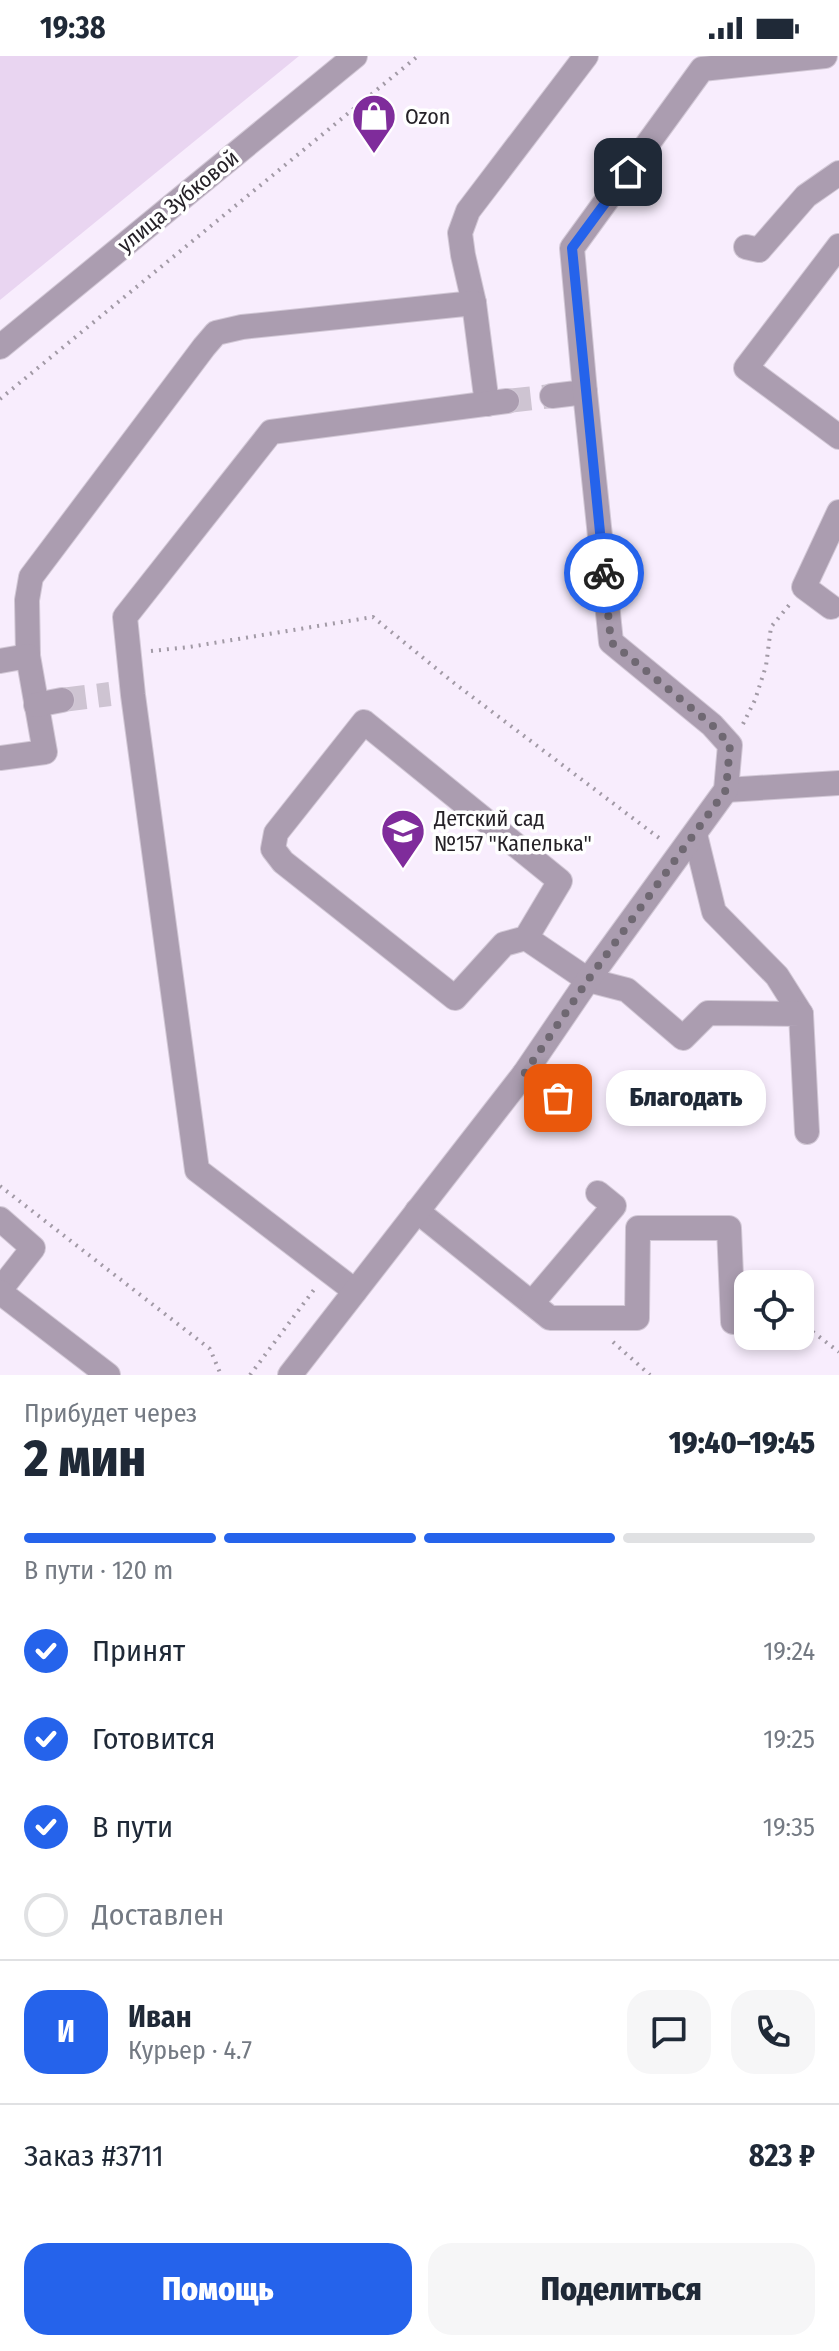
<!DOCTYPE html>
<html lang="ru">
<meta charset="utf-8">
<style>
:root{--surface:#fff;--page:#f6f6f7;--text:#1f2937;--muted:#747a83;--line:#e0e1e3;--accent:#2563eb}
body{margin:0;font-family:"Fira Sans Condensed",sans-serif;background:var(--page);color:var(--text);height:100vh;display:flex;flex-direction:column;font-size:30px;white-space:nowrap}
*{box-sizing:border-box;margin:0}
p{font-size:26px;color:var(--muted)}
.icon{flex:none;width:44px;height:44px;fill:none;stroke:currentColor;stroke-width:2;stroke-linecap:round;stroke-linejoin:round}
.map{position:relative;height:1319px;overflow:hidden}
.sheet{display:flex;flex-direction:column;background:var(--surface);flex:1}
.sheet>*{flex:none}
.fabs{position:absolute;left:734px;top:1214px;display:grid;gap:16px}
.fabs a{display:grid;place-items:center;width:80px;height:80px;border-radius:16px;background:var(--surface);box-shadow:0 4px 12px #0003;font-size:40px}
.pin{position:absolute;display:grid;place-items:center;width:68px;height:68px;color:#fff;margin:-34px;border-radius:16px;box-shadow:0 4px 12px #0006}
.courier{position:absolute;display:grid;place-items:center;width:80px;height:80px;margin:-40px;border:6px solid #2563eb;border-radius:50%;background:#fff;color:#222;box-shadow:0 2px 10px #0007}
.bubble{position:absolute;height:56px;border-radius:24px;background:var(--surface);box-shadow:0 4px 12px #0003;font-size:26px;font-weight:800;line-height:56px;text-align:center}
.overview em{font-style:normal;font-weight:800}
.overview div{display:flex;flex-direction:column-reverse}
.overview{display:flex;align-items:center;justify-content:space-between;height:136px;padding:0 24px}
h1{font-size:52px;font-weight:800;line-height:60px}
.bar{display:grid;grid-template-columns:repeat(4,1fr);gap:12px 8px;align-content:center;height:96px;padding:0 24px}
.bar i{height:10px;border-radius:6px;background:var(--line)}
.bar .current{background:var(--accent)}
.bar p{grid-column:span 4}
.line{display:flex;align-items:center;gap:20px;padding:0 24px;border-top:2px solid var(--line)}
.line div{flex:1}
.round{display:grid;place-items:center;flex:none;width:84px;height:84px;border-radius:24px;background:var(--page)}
ol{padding:0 24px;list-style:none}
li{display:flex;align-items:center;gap:24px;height:88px}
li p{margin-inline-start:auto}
li .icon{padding:8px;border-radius:50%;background:var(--accent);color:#fff;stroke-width:4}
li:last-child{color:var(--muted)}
li i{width:44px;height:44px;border:4px solid var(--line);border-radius:50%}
.action{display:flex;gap:16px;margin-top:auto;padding:16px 24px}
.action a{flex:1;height:92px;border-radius:24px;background:var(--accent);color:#fff;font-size:32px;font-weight:800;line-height:92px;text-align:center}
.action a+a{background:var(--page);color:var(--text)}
.status{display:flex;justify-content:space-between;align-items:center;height:56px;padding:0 40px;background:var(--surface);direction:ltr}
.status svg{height:22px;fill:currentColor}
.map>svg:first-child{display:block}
</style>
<div class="status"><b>19:38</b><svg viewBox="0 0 49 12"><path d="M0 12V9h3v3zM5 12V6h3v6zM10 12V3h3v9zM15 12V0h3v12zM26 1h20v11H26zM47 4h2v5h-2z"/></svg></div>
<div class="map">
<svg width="839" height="1319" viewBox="0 0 839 1319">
<rect width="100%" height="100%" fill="#f8edfd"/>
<!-- green -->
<path fill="#e9d5f1" d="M0,0H299L0,244Z"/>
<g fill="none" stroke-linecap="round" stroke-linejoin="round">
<!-- minor-tunnel -->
<g stroke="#cec4d2" stroke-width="24" stroke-dasharray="24 12" stroke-linecap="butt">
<path d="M507,345L552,340"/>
<path d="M62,644L110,638"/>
</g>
<!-- minor casing -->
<g stroke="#d2c8d6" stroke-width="26">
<g id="minor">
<path d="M839,190L746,312L839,381"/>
<path d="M746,191L759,194L806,140L839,117"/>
<path d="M474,247L463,199L460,177L468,155L586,0"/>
<path d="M0,291L355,0"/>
<path d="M552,340L585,336"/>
<path d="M831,551L804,531L839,456"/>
<path d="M28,600L27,544L31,521L204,291L216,277L242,271L474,247L487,348"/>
<path d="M0,605L28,600L45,696L0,702"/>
<path d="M36,649L62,644"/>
<path d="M726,734L839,727"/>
<path d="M695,778L714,856L777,920L801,958"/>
<path d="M526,882L504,888L455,942L283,806L273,793L276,777L364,666L560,825L526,882L588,924L627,934L683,982L708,957L801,958L807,1076"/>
<path d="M524,1018L558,1042"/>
<path d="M417,1155L550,1262H637L638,1172H729L733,1266"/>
<path d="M0,1163L33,1192L0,1234"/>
<path d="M355,1235L197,1114L133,639L125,561L271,376L507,345"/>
<path d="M0,1236L108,1319"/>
<path d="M532,1247L614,1150L598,1137"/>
<path d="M290,1319L524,1018L588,924L726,734L730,689L712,669L611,586L585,336L572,192L702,13L825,0"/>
</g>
</g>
<!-- path -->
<g stroke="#a29aa6" stroke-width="4" stroke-dasharray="2 6" stroke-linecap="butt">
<path d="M0,343L418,0"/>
<path d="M151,595L189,591L373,561L454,627L663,785"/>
<path d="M743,668L755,644L766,610L771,571L790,548"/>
<path d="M0,1130L210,1293L221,1319"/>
<path d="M800,1266L839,1296"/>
<path d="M613,1286L650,1319"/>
<path d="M250,1319L316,1231"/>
</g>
<!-- minor -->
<use href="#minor" stroke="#ab9db0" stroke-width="24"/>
</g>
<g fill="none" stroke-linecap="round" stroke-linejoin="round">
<!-- done -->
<path stroke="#6f6872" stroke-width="8" stroke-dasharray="0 14.4" d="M558,1042L524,1018L588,924L726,734L730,689L712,669L611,586L604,517"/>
<!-- route -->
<path stroke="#2563eb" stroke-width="10" d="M604,517L572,192L628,116"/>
</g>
<!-- icons -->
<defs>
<g id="shop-pin" transform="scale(2.3)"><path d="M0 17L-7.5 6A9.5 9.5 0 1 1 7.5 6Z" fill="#7f2c9b" stroke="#fff"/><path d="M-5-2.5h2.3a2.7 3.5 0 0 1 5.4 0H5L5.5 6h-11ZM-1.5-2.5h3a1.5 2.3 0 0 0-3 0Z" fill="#fff"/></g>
<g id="school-pin" transform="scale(2.3)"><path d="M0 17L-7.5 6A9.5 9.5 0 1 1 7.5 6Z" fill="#7f2c9b" stroke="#fff"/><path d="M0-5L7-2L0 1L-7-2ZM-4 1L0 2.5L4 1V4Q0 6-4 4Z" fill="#fff"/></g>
</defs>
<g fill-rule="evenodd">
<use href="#shop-pin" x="374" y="60"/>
<use href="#school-pin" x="403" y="775"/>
</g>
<g text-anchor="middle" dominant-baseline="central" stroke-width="7" stroke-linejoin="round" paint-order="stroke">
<!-- poi labels -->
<g font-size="22" fill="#252127" stroke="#fff" text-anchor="start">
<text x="405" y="60">Ozon</text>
<text x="434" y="762">Детский сад<tspan x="434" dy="25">№157 "Капелька"</tspan></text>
</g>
<!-- street labels -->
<g font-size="22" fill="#252127" stroke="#fff">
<text transform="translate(178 145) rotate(-39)">улица Зубковой</text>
</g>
</g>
</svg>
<div class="fabs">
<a><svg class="icon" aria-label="locate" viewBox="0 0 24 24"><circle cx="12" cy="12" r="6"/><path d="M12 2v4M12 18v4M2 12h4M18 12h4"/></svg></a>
</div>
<div class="pin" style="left:558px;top:1042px;background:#ea580c"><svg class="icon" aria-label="bag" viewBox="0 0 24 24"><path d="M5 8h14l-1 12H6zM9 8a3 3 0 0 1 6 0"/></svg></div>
<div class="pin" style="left:628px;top:116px;background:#1f2937"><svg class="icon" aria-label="home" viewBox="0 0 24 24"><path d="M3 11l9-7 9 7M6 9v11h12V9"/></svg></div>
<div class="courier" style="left:604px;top:517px"><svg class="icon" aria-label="bike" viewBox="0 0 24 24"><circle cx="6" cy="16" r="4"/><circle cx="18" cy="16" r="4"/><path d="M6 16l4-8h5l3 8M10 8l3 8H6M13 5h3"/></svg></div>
<div class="bubble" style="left:606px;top:1014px;width:160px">Благодать</div>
</div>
<section class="sheet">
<div class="overview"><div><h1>2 мин</h1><p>Прибудет через</p></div><em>19:40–19:45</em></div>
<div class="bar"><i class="current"></i><i class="current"></i><i class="current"></i><i></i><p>В пути · 120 m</p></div>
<ol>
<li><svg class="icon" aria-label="check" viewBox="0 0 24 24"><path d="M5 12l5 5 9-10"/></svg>Принят<p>19:24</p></li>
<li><svg class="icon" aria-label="check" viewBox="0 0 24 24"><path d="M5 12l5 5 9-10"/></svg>Готовится<p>19:25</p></li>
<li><svg class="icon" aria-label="check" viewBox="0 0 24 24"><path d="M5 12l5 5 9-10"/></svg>В пути<p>19:35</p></li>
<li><i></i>Доставлен</li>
</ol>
<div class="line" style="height:144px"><b class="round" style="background:var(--accent);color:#fff">И</b><div><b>Иван</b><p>Курьер · 4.7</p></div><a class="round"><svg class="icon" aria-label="chat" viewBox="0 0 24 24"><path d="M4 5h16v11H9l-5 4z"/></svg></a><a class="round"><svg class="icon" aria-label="phone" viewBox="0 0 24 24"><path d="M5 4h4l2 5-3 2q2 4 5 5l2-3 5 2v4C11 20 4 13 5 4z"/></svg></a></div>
<div class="line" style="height:104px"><div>Заказ #3711</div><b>823 ₽</b></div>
<div class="action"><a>Помощь</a><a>Поделиться</a></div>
</section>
